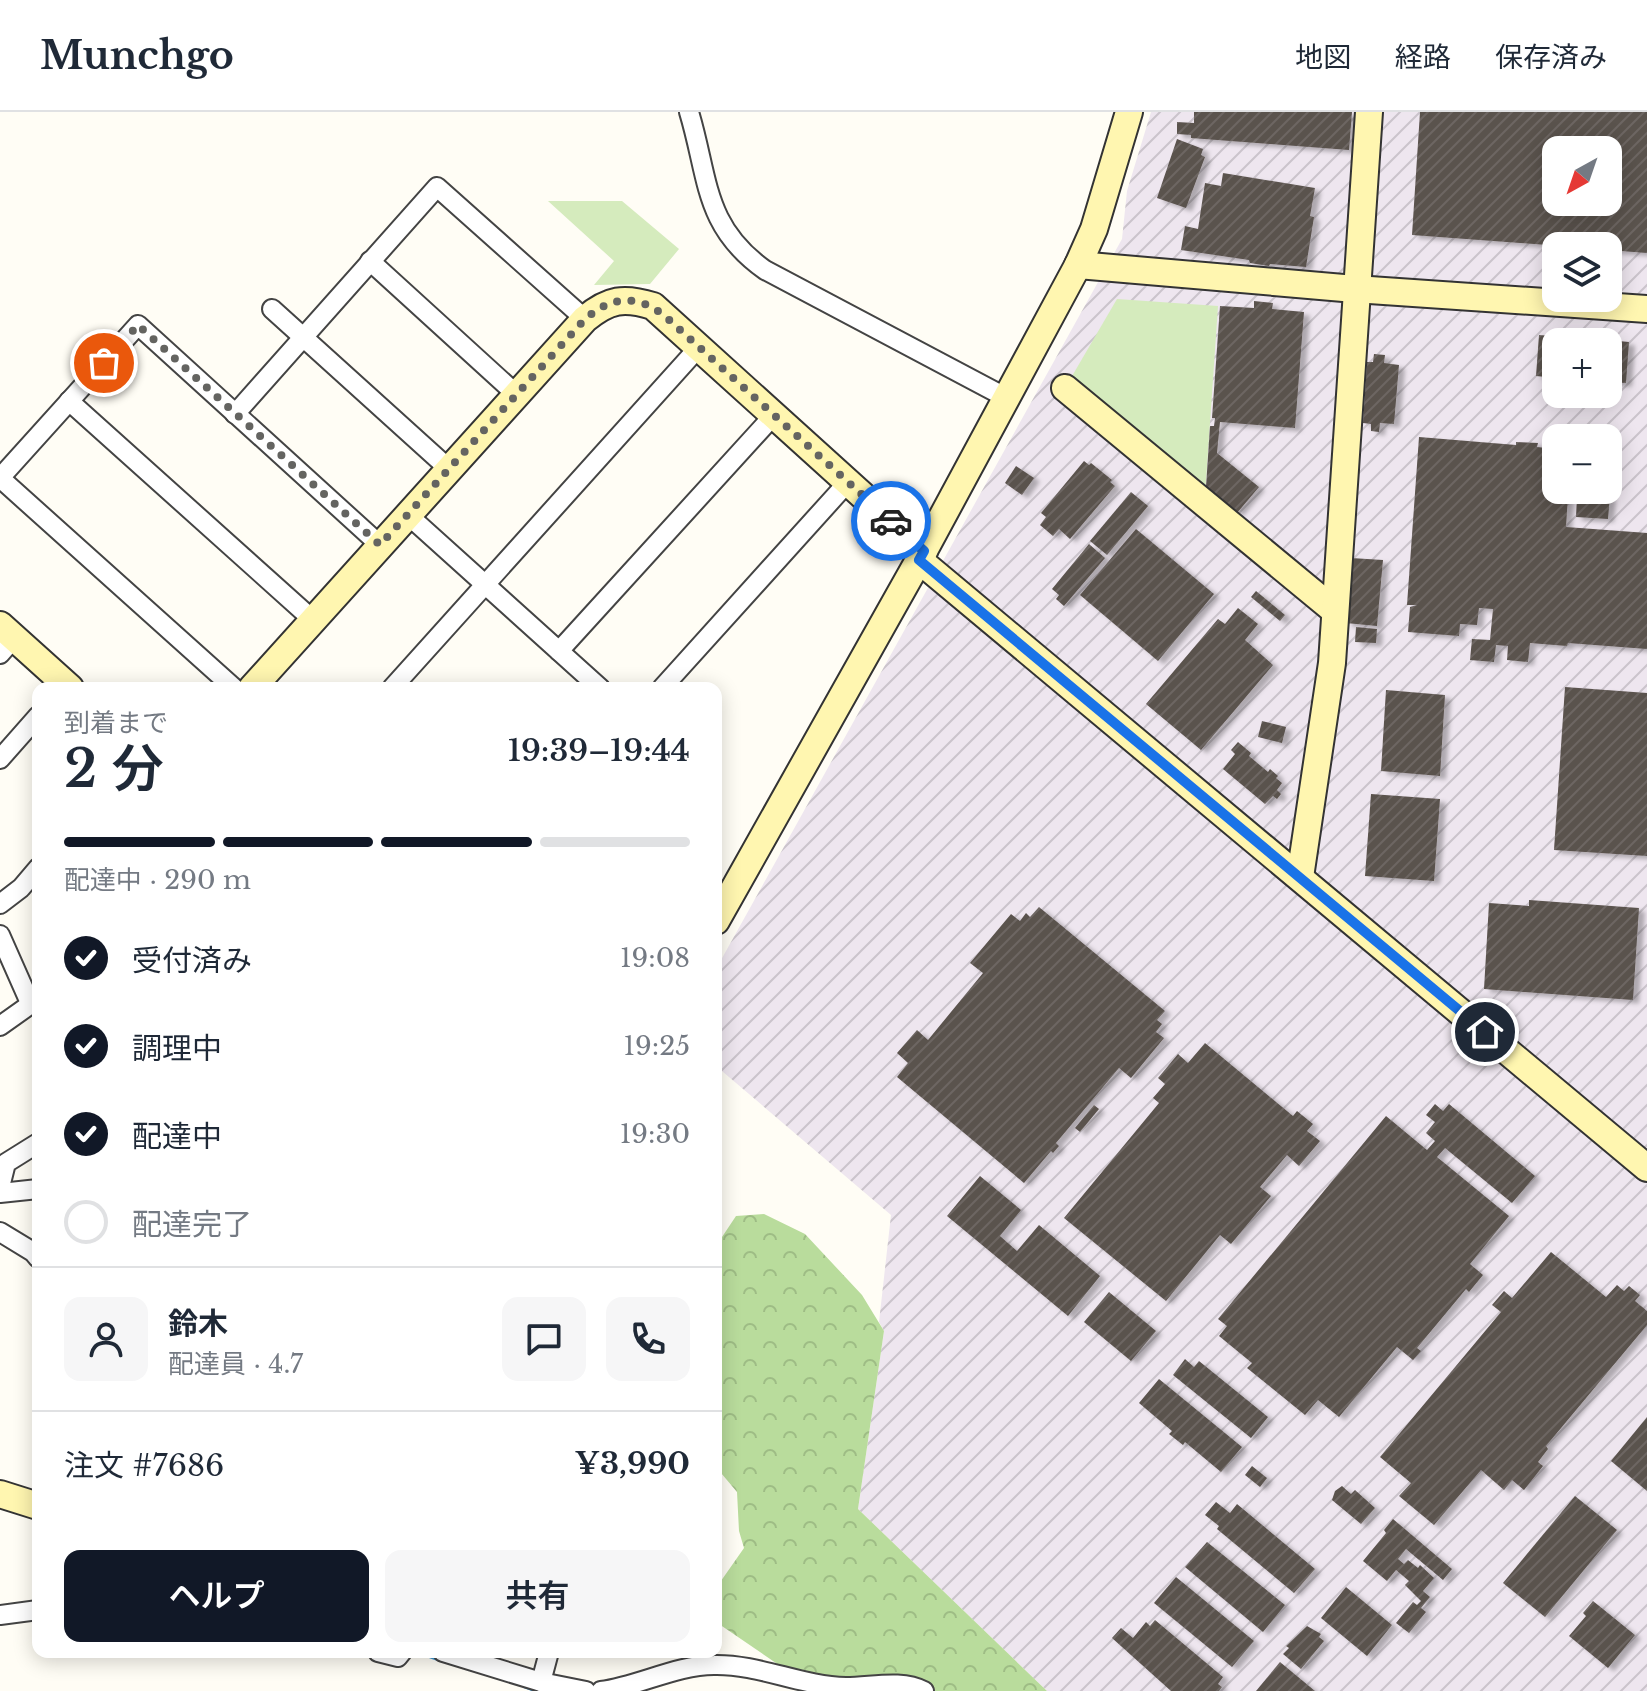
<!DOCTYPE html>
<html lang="ja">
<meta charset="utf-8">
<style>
:root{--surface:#fff;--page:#f6f6f7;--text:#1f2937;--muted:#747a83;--line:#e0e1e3;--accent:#111827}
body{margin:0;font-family:"Libre Baskerville","Noto Sans JP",serif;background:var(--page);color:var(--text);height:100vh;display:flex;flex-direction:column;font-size:30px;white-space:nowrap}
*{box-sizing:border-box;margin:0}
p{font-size:26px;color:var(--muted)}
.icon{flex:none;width:44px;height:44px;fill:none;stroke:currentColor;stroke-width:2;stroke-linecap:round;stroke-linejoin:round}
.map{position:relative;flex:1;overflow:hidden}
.sheet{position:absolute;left:32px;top:570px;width:690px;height:976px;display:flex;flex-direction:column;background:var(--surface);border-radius:16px;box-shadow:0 4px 20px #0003}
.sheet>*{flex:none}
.needle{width:52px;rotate:220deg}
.controls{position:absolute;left:1542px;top:24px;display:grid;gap:16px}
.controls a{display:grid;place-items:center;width:80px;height:80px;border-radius:16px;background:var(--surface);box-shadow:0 4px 20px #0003;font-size:40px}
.pin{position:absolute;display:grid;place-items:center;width:68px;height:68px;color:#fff;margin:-34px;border:4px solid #fff;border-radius:50%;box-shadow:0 2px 8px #0007}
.courier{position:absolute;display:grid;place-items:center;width:80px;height:80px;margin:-40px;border:6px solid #1a73e8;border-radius:50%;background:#fff;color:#222;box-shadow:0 2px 10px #0007}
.summary em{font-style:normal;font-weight:600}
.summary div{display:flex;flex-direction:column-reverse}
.summary{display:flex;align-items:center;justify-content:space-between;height:136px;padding:0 32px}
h1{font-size:52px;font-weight:600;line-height:60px}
.bar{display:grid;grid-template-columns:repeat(4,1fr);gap:12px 8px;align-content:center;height:96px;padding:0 32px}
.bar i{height:10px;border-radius:6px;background:var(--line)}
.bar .active{background:var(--accent)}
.bar p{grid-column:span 4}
.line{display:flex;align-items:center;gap:20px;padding:0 32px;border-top:2px solid var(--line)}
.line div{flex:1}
.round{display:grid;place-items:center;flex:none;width:84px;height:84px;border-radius:16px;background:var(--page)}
ol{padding:0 32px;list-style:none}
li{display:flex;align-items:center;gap:24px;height:88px}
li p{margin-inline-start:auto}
li .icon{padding:8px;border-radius:50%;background:var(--accent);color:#fff;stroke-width:4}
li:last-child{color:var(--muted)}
li i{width:44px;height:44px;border:4px solid var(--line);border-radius:50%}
.primary-button{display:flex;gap:16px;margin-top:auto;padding:16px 32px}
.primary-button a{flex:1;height:92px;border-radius:16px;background:var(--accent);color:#fff;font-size:32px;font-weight:600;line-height:92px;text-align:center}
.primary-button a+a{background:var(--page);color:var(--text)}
header{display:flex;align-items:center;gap:48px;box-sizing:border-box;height:112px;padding:0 40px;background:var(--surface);border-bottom:2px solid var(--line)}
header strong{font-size:38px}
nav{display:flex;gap:44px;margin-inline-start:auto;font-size:28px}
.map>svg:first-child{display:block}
</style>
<header>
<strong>Munchgo</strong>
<nav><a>地図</a><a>経路</a><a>保存済み</a></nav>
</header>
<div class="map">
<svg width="1647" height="1579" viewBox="0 0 1647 1579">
<defs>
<pattern id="industrial-furrows" width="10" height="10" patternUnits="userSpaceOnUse" patternTransform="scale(2)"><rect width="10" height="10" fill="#eee6ef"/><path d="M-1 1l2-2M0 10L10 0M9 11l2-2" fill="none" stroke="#cbc4cc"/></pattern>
<pattern id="forest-crowns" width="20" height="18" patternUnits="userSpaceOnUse" patternTransform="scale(2)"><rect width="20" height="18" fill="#b9dc9c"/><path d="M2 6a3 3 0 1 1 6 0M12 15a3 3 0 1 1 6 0" fill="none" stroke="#9ebc85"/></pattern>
<pattern id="building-hatch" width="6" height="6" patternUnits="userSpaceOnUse" patternTransform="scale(2)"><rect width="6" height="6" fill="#5a524d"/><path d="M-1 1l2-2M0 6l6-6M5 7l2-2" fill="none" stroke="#6d6662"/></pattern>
<filter id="shadow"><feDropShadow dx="6" dy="3.5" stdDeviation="2" flood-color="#0004"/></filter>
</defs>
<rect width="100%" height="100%" fill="#fffdf5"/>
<!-- industrial -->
<path fill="url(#industrial-furrows)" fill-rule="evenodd" d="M1151,0H1647V1579H1047L858,1397L884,1219L879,1210L891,1103L716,954V857L1122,127L1127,79ZM1556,38H1608V90H1556ZM1556,134H1608V186H1556ZM1556,230H1608V282H1556ZM1556,326H1608V378H1556Z"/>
<!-- grass -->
<g fill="#d5ebbd">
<path d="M548,89H622L679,137L650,172L594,173L614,149Z"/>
<path d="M1117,187L1218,194L1205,384L1068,271Z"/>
</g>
<!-- forest -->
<path fill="url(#forest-crowns)" d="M764,1102L805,1122L862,1183L884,1219L858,1397L1047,1579H817L716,1510V1476L744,1436L739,1419L737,1380L716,1355V1134L736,1104Z"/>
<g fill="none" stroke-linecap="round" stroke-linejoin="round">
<!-- stream -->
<g stroke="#3f96cf" stroke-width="5">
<path d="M419,1540L439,1547"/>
<path d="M525,1574L539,1579"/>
</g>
</g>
<!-- building -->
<g fill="url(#building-hatch)" fill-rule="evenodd" filter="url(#shadow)">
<path d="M1194,0H1352L1349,38L1191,26V23L1177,22V10L1194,11Z"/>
<path d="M1420,0H1647V141L1608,138V134H1561L1412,123ZM1556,38H1608V90H1556Z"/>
<path d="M1177,27L1203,37L1201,43L1205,45L1186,96L1157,86Z"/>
<path d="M1223,61L1315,76L1310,104L1314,105L1306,155L1270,152L1269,154L1250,151L1249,148L1181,138L1185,114L1198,117L1205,71L1221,74Z"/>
<path d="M1254,189L1273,191L1272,197L1304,200L1295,316L1220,310L1217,341L1259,375L1237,401L1206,375L1210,314H1214L1215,306H1212L1220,194L1254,196Z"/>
<path d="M1539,223L1604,228V230H1556V266L1536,264Z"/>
<path d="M1608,228L1629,230L1626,271L1608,270Z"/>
<path d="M1374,242L1385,243L1384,251L1399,253L1394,312L1380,311L1379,320L1371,319V312L1363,311L1367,250H1373Z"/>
<path d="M1419,325L1516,333V330L1538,331L1537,335L1556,337V378H1603V383L1610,384L1608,407L1576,405L1577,384H1568L1566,415L1647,421V537L1568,531L1567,534L1530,531L1528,550L1507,548L1508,534L1496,533L1494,550L1470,548L1472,527L1490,528L1493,497L1479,496L1477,513L1460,512L1459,524L1408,520L1410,495L1417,493H1407Z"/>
<path d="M1084,349L1089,353L1091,351L1112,368L1110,370L1115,374L1070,427L1059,417L1053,424L1040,413L1046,405L1041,401Z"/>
<path d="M1016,354L1034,366L1022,383L1005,371Z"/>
<path d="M1131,380L1148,394L1107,443L1090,429Z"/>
<path d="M1136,417L1214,482L1158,549L1080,483Z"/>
<path d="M1089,432L1105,446L1064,494L1056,487L1059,483L1052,477Z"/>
<path d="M1351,446L1383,448L1377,514L1346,511Z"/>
<path d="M1256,479L1285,503L1280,509L1251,485Z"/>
<path d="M1238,496L1258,512L1245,528L1273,553L1201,638L1146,592L1218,507L1225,512Z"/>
<path d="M1356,515L1377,517L1376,531L1355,530Z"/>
<path d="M1565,575L1647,581V744L1554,738Z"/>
<path d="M1386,578L1445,583L1440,664L1381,659Z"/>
<path d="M1262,609L1286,615L1282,631L1258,625Z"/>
<path d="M1238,630L1251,641L1249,644L1268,660L1270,657L1278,664L1276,666L1282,671L1277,678L1281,682L1277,687L1273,684L1265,692L1223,657L1235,642L1231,638Z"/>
<path d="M1371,682L1440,687L1434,769L1365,764Z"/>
<path d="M1529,788L1639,796L1633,888L1484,877L1489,791L1529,794Z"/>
<path d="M1039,795L1165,899L1157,908L1162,912L1156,920L1164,926L1131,966L1119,956L1056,1031L1059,1034L1053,1041L1051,1039L1024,1071L897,965L908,951L897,941L917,918L928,928L983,861L970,851L1011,802L1020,809L1026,801L1030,805Z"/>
<path d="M1205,931L1293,1004L1297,999L1313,1012L1307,1019L1320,1029L1299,1054L1287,1043L1260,1075L1271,1084L1231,1132L1220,1123L1166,1189L1064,1106L1159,991L1153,986L1165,972L1158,966L1178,942L1188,951Z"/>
<path d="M1435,992L1443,999L1449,992L1535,1064L1512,1091L1445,1036L1437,1045L1509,1104L1470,1152L1483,1163L1469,1180L1466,1177L1417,1236L1421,1239L1413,1248L1397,1235L1339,1305L1318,1288L1305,1303L1247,1256L1252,1251L1219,1224L1227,1214L1218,1207L1386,1004L1427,1038L1435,1029L1426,1021L1435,1010L1426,1003Z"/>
<path d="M1094,993L1099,997L1080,1020L1075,1016Z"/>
<path d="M980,1064L1021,1098L1000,1124L1017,1139L1039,1113L1100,1164L1068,1204L947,1104Z"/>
<path d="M1551,1140L1606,1185L1617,1173L1624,1179L1629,1174L1640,1183L1635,1189L1647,1199V1213L1546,1334L1548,1337L1538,1350L1543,1354L1524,1378L1512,1368L1504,1378L1481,1358L1434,1413L1399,1384L1411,1371L1380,1345L1501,1200L1492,1193L1504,1179L1512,1186Z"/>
<path d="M1109,1180L1156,1219L1131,1249L1084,1210Z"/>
<path d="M1185,1247L1194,1255L1199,1249L1268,1305L1251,1326L1173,1263Z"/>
<path d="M1159,1267L1242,1335L1221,1360L1185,1330L1183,1333L1169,1322L1172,1319L1139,1291Z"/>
<path d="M1647,1305V1379L1611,1349Z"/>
<path d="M1252,1354L1267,1366L1260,1375L1245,1363Z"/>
<path d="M1342,1374L1351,1382L1355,1378L1375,1396L1361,1412L1332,1388L1335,1379Z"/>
<path d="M1575,1384L1617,1418L1545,1505L1503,1471Z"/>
<path d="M1216,1390L1230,1401L1237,1392L1315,1457L1294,1481L1217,1417L1219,1414L1205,1403Z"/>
<path d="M1393,1407L1452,1457L1443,1468L1406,1437L1398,1447L1404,1452L1408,1448L1418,1456L1420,1453L1434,1466L1423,1479L1430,1485L1421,1496L1426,1500L1409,1521L1396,1511L1413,1490L1417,1493L1421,1489L1405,1473L1409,1469L1396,1458L1387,1469L1363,1449L1386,1421L1384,1418Z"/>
<path d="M1207,1430L1285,1493L1263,1520L1185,1455Z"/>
<path d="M1176,1465L1254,1529L1232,1555L1154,1491Z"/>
<path d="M1346,1475L1392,1513L1367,1544L1321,1506Z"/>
<path d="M1593,1489L1635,1523L1608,1556L1569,1524L1586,1504L1583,1501Z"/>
<path d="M1155,1508L1223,1565L1218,1572L1222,1575L1219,1579H1171L1112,1526L1121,1516L1133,1526L1146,1510L1150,1514Z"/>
<path d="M1307,1514L1321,1522L1319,1525L1324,1529L1301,1557L1283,1542L1289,1536L1286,1534Z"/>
<path d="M1280,1550L1315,1579H1256Z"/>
</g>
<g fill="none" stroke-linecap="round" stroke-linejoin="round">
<!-- street casing -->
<g stroke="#444" stroke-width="22">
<g id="street">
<path d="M689,0C709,66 703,114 765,158L1005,285"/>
<path d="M370,149L516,282"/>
<path d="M272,197L449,357"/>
<path d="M69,289L313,508"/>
<path d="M235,302L437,75L585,207"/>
<path d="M0,366L138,213L380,433"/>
<path d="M0,366L234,576"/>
<path d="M408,403L600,576"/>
<path d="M559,539L774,303"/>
<path d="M0,542L14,526"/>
<path d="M392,576L699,235"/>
<path d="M662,576L848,370"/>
<path d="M0,647L38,604"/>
<path d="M0,792L21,776L38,756"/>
<path d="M0,823L31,893"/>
<path d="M0,914L38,887"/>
<path d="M0,1075L6,1051L38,1031"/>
<path d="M0,1081L38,1077"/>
<path d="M0,1120L33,1140L38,1146"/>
<path d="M0,1503L38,1498"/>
<path d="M378,1540L398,1545L402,1540"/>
<path d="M443,1540L541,1570L586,1579"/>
<path d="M541,1570L549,1540"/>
<path d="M601,1579C639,1574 676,1553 714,1553C759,1552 801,1574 846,1575C872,1575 901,1567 924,1579"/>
</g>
</g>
<!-- secondary casing -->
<g stroke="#333" stroke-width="30">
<g id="secondary">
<path d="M1078,153L1355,177L1647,197"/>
<path d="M1065,276L1335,499"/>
<path d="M919,448L1647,1056"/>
<path d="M0,513L70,576"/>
<path d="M252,576L585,207C609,187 624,185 653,194L924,439"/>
<path d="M1300,765L1332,551L1369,0"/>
<path d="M716,809L919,448L1078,153L1094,117L1129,0"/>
<path d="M0,1382L38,1394"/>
</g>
</g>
<!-- street -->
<use href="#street" stroke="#fff" stroke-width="18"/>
<!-- secondary -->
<use href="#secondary" stroke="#fff6b0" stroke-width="26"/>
</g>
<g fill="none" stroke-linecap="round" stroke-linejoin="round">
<!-- done -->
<path stroke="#646461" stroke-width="8" stroke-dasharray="0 14.4" d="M104,251L138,213L380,433L585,207C613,183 639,182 667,206L891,409"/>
<!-- route -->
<path stroke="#1a73e8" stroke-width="10" d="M891,409L924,439L919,448L1485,920"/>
</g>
</svg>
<div class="controls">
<a><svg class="needle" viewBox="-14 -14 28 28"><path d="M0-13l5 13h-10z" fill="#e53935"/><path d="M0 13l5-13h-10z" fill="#747a83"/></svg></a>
<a><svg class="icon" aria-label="layers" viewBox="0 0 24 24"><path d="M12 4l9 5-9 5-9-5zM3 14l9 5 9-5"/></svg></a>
<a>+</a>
<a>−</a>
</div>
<div class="pin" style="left:104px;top:251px;background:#ea580c"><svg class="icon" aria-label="bag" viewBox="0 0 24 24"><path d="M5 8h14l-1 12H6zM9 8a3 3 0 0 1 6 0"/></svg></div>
<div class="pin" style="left:1485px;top:920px;background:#1f2937"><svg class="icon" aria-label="home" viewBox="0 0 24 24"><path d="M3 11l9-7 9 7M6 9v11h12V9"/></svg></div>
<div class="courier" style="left:891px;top:409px"><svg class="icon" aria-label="car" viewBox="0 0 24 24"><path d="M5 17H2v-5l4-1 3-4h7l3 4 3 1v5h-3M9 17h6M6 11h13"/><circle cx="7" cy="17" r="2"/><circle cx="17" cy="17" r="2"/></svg></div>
<section class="sheet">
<div class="summary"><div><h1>2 分</h1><p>到着まで</p></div><em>19:39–19:44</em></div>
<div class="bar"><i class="active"></i><i class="active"></i><i class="active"></i><i></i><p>配達中 · 290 m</p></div>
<ol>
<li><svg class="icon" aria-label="check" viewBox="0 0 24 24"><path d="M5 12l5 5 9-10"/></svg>受付済み<p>19:08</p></li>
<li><svg class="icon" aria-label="check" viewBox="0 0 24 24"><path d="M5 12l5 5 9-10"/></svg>調理中<p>19:25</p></li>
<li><svg class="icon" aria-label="check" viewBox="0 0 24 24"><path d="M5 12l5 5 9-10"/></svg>配達中<p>19:30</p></li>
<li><i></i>配達完了</li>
</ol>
<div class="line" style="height:144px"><a class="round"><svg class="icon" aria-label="person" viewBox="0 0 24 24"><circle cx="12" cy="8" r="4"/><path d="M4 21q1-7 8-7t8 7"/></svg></a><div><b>鈴木</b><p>配達員 · 4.7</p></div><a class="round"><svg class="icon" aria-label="chat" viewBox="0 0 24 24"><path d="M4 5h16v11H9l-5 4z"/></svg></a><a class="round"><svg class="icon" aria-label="phone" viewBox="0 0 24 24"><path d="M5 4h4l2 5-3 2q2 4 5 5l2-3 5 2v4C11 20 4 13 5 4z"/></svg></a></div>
<div class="line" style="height:104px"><div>注文 #7686</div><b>¥3,990</b></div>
<div class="primary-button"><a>ヘルプ</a><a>共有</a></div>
</section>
</div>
